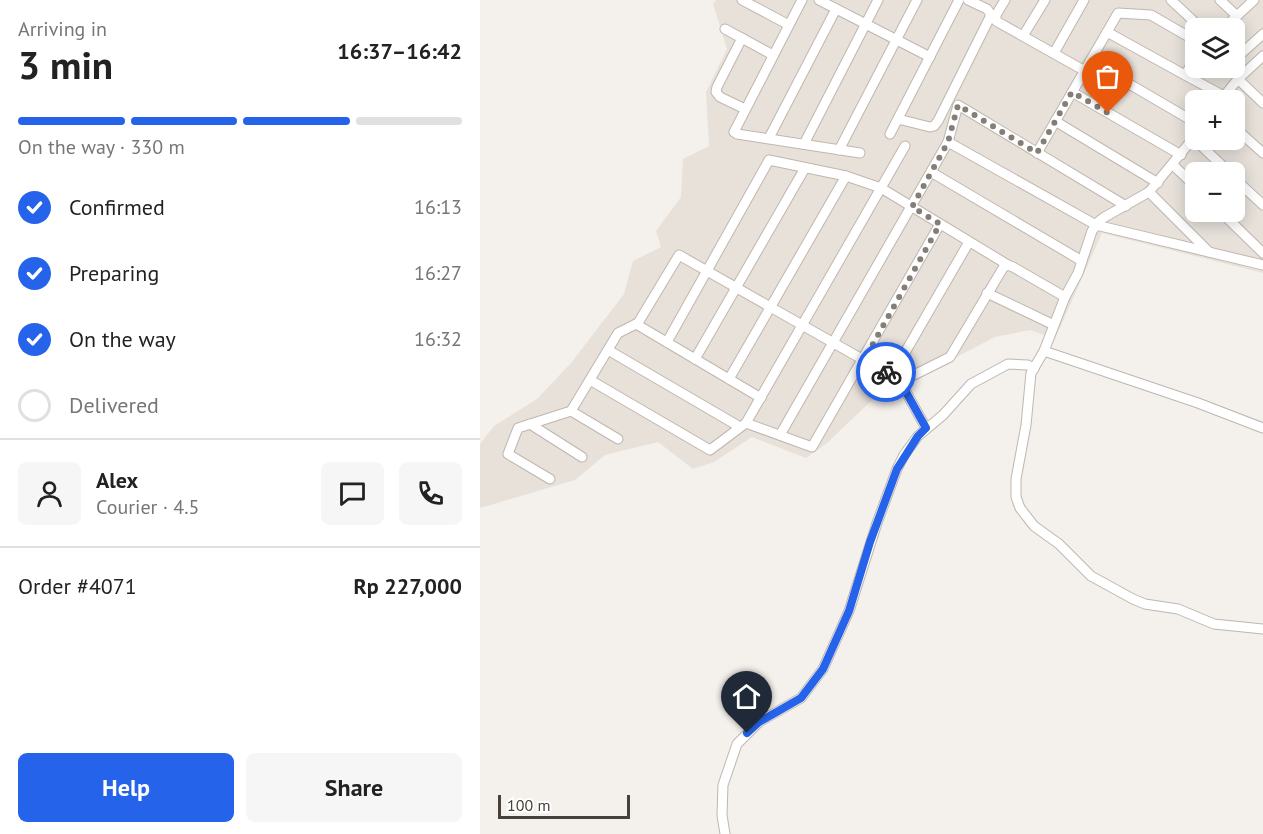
<!DOCTYPE html>
<meta charset="utf-8">
<style>
:root{--surface:#fff;--page:#f6f6f6;--text:#222;--muted:#767676;--line:#e0e0e0;--accent:#2563eb}
body{margin:0;font-family:"PT Sans",sans-serif;background:var(--page);color:var(--text);height:100vh;display:flex;flex-direction:column;font-size:22px;white-space:nowrap}
*{box-sizing:border-box;margin:0}
p{font-size:20px;color:var(--muted)}
.icon{flex:none;width:33px;height:33px;fill:none;stroke:currentColor;stroke-width:2;stroke-linecap:round;stroke-linejoin:round}
.map{position:relative;flex:1;overflow:hidden}
.drawer{display:flex;flex-direction:column;background:var(--surface);width:480px}
.drawer>*{flex:none}
.buttons{position:absolute;left:705px;top:18px;display:grid;gap:12px}
.buttons a{display:grid;place-items:center;width:60px;height:60px;border-radius:9px;background:var(--surface);box-shadow:0 3px 15px #0003;font-size:30px}
.scale{position:absolute;left:18px;bottom:15px;width:132px;box-sizing:border-box;padding-left:6px;border:3px solid #48403a;border-top:0;font-size:16px;line-height:21px;white-space:nowrap;color:#48403a;-webkit-text-stroke:4px #fff;paint-order:stroke}
.pin{position:absolute;display:grid;place-items:center;width:51px;height:51px;color:#fff;margin:-62px -26px;border-radius:50% 50% 50% 0;rotate:-45deg;box-shadow:0 0 6px #0007}
.pin .icon{rotate:45deg}
.courier{position:absolute;display:grid;place-items:center;width:60px;height:60px;margin:-30px;border:4px solid #2563eb;border-radius:50%;background:#fff;color:#222;box-shadow:0 2px 8px #0007}
.head em{font-style:normal;font-weight:600}
.head div{display:flex;flex-direction:column-reverse}
.head{display:flex;align-items:center;justify-content:space-between;height:102px;padding:0 18px}
h1{font-size:39px;font-weight:600;line-height:45px}
.bar{display:grid;grid-template-columns:repeat(4,1fr);gap:9px 6px;align-content:center;height:72px;padding:0 18px}
.bar i{height:8px;border-radius:4px;background:var(--line)}
.bar .on{background:var(--accent)}
.bar p{grid-column:span 4}
.line{display:flex;align-items:center;gap:15px;padding:0 18px;border-top:2px solid var(--line)}
.line div{flex:1}
.round{display:grid;place-items:center;flex:none;width:63px;height:63px;border-radius:9px;background:var(--page)}
ol{padding:0 18px;list-style:none}
li{display:flex;align-items:center;gap:18px;height:66px}
li p{margin-inline-start:auto}
li .icon{padding:6px;border-radius:50%;background:var(--accent);color:#fff;stroke-width:4}
li:last-child{color:var(--muted)}
li i{width:33px;height:33px;border:3px solid var(--line);border-radius:50%}
.primary-button{display:flex;gap:12px;margin-top:auto;padding:12px 18px}
.primary-button a{flex:1;height:69px;border-radius:9px;background:var(--accent);color:#fff;font-size:24px;font-weight:600;line-height:69px;text-align:center}
.primary-button a+a{background:var(--page);color:var(--text)}
main{display:flex;flex:1;min-height:0}
.map>svg:first-child{display:block}
</style>
<main>
<section class="drawer">
<div class="head"><div><h1>3 min</h1><p>Arriving in</p></div><em>16:37–16:42</em></div>
<div class="bar"><i class="on"></i><i class="on"></i><i class="on"></i><i></i><p>On the way · 330 m</p></div>
<ol>
<li><svg class="icon" aria-label="check" viewBox="0 0 24 24"><path d="M5 12l5 5 9-10"/></svg>Confirmed<p>16:13</p></li>
<li><svg class="icon" aria-label="check" viewBox="0 0 24 24"><path d="M5 12l5 5 9-10"/></svg>Preparing<p>16:27</p></li>
<li><svg class="icon" aria-label="check" viewBox="0 0 24 24"><path d="M5 12l5 5 9-10"/></svg>On the way<p>16:32</p></li>
<li><i></i>Delivered</li>
</ol>
<div class="line" style="height:108px"><a class="round"><svg class="icon" aria-label="person" viewBox="0 0 24 24"><circle cx="12" cy="8" r="4"/><path d="M4 21q1-7 8-7t8 7"/></svg></a><div><b>Alex</b><p>Courier · 4.5</p></div><a class="round"><svg class="icon" aria-label="chat" viewBox="0 0 24 24"><path d="M4 5h16v11H9l-5 4z"/></svg></a><a class="round"><svg class="icon" aria-label="phone" viewBox="0 0 24 24"><path d="M5 4h4l2 5-3 2q2 4 5 5l2-3 5 2v4C11 20 4 13 5 4z"/></svg></a></div>
<div class="line" style="height:78px"><div>Order #4071</div><b>Rp 227,000</b></div>
<div class="primary-button"><a>Help</a><a>Share</a></div>
</section>
<div class="map">
<svg width="783" height="834" viewBox="0 0 783 834">
<rect width="100%" height="100%" fill="#f4f0ec"/>
<!-- residential -->
<path fill="#e7e1da" fill-rule="evenodd" d="M236,0H783V273L622,233L575,339L550,330L515,337L390,402L347,443L326,458L272,437L234,462L213,469L178,442L125,455L95,480L0,508V444L14,426L57,399L91,363L144,294L153,261L181,247L176,231L201,197L203,159L229,146L226,92L247,49L233,4ZM716,28H754V68H716ZM716,100H754V140H716ZM716,172H754V212H716Z"/>
<g fill="none" stroke-linecap="round" stroke-linejoin="round">
<!-- minor casing -->
<g stroke="#bfb6af" stroke-width="11">
<g id="minor">
<path d="M262,0L309,25"/>
<path d="M322,0L254,132L257,134L380,153"/>
<path d="M339,0L450,57"/>
<path d="M525,0L516,15V21L605,71"/>
<path d="M691,0L721,28"/>
<path d="M740,0L757,16"/>
<path d="M744,28L774,0"/>
<path d="M245,29L293,55"/>
<path d="M627,32L705,75"/>
<path d="M543,36L565,0"/>
<path d="M262,38L237,87L236,92L240,97L265,109"/>
<path d="M574,53L604,0"/>
<path d="M716,57L705,75L744,96"/>
<path d="M754,60L783,34"/>
<path d="M610,61L716,123"/>
<path d="M758,79L783,103"/>
<path d="M592,92L701,155"/>
<path d="M741,100L758,79L783,56"/>
<path d="M418,119L450,127L454,126L458,121L510,17V13L507,9L488,0"/>
<path d="M575,121L678,183"/>
<path d="M754,127L783,153"/>
<path d="M410,134L479,0"/>
<path d="M716,135L669,192L623,218L618,222L612,231L598,273L585,297L564,351L551,373L546,425L536,479V497L540,508L554,526L579,544L611,576L653,599L665,604L698,609L734,624L783,629"/>
<path d="M289,138L356,9"/>
<path d="M713,138L749,172"/>
<path d="M468,142L616,225L783,265"/>
<path d="M324,144L398,0"/>
<path d="M359,150L437,0"/>
<path d="M557,153L638,13L671,15L716,41"/>
<path d="M693,165L716,187"/>
<path d="M451,172L602,261"/>
<path d="M754,178L783,205"/>
<path d="M669,192L729,252"/>
<path d="M741,212L783,253"/>
<path d="M507,293L574,325"/>
<path d="M156,324L281,398"/>
<path d="M187,342L289,160L366,176L401,188L528,265"/>
<path d="M128,350L260,427"/>
<path d="M564,351L718,403L783,428"/>
<path d="M215,359L325,168"/>
<path d="M412,375L489,242"/>
<path d="M249,379L366,176"/>
<path d="M110,380L230,450L266,423L425,146"/>
<path d="M91,411L138,439"/>
<path d="M266,423L332,447L460,224"/>
<path d="M50,424L102,457"/>
<path d="M446,428L426,392L424,383L428,378L470,357L523,268L528,265L533,267L585,297"/>
<path d="M300,435L468,142L478,105L646,206"/>
<path d="M70,479L28,454L38,428L91,411L138,333L158,323L199,255L424,383"/>
<path d="M245,834L242,815L243,785L257,744L279,722L321,698L343,669L369,611L397,523L417,469L424,455L438,436L463,415L491,384L528,364L548,365L554,369"/>
</g>
</g>
<!-- minor -->
<use href="#minor" stroke="#fff" stroke-width="9"/>
</g>
<g fill="none" stroke-linecap="round" stroke-linejoin="round">
<!-- done -->
<path stroke="#847e78" stroke-width="6" stroke-dasharray="0 10.8" d="M406,372L384,360L460,224L432,207L468,142L478,105L557,153L592,92L628,113"/>
<!-- route -->
<path stroke="#2563eb" stroke-width="8" d="M267,733L279,722L321,698L343,669L369,611L390,542L417,469L438,436L446,428L426,392L424,382L406,372"/>
</g>
</svg>
<div class="buttons">
<a><svg class="icon" aria-label="layers" viewBox="0 0 24 24"><path d="M12 4l9 5-9 5-9-5zM3 14l9 5 9-5"/></svg></a>
<a>+</a>
<a>−</a>
</div>
<div class="scale">100 m</div>
<div class="pin" style="left:628px;top:113px;background:#ea580c"><svg class="icon" aria-label="bag" viewBox="0 0 24 24"><path d="M5 8h14l-1 12H6zM9 8a3 3 0 0 1 6 0"/></svg></div>
<div class="pin" style="left:267px;top:733px;background:#1f2937"><svg class="icon" aria-label="home" viewBox="0 0 24 24"><path d="M3 11l9-7 9 7M6 9v11h12V9"/></svg></div>
<div class="courier" style="left:406px;top:372px"><svg class="icon" aria-label="bike" viewBox="0 0 24 24"><circle cx="6" cy="16" r="4"/><circle cx="18" cy="16" r="4"/><path d="M6 16l4-8h5l3 8M10 8l3 8H6M13 5h3"/></svg></div>
</div>
</main>
